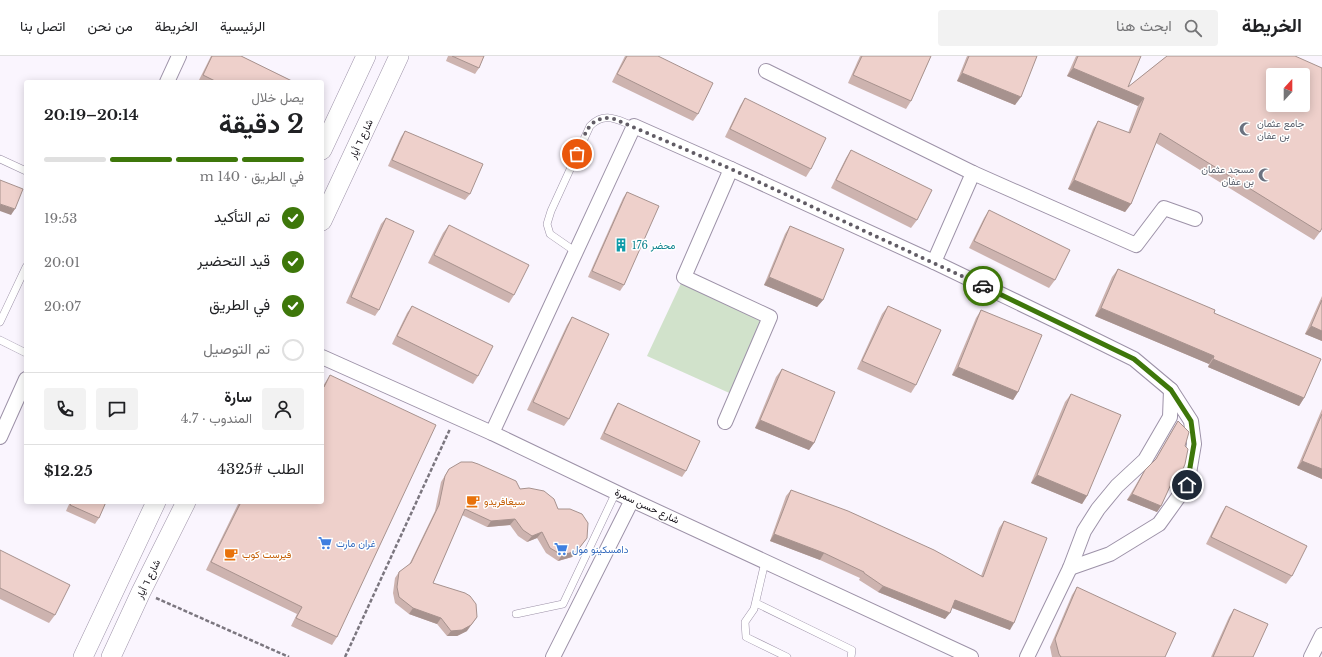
<!DOCTYPE html>
<html lang="ar">
<meta charset="utf-8">
<style>
:root{--surface:#fff;--page:#f2f2f2;--text:#202124;--muted:#757577;--line:#e0e0e0;--accent:#3e770a}
body{margin:0;font-family:"Libre Baskerville",Vazirmatn,serif;background:var(--page);color:var(--text);direction:rtl;height:100vh;display:flex;flex-direction:column;font-size:15px;white-space:nowrap}
*{box-sizing:border-box;margin:0}
p{font-size:13px;color:var(--muted)}
.icon{flex:none;width:22px;height:22px;fill:none;stroke:currentColor;stroke-width:2;stroke-linecap:round;stroke-linejoin:round}
.map{position:relative;flex:1;overflow:hidden;direction:ltr}
.sheet{position:absolute;left:24px;top:24px;width:300px;height:424px;display:flex;flex-direction:column;background:var(--surface);border-radius:4px;box-shadow:0 2px 10px #0003;direction:rtl}
.sheet>*{flex:none}
.needle{width:26px;rotate:21deg}
.fabs{position:absolute;left:1266px;top:12px;display:grid;gap:8px}
.fabs a{display:grid;place-items:center;width:44px;height:44px;border-radius:4px;background:var(--surface);box-shadow:0 2px 10px #0003;font-size:20px}
.pin{position:absolute;display:grid;place-items:center;width:34px;height:34px;color:#fff;margin:-17px;border:2px solid #fff;border-radius:50%;box-shadow:0 1px 4px #0007}
.courier{position:absolute;display:grid;place-items:center;width:40px;height:40px;margin:-20px;border:3px solid #3e770a;border-radius:50%;background:#fff;color:#222;box-shadow:0 1px 5px #0007}
.head em{font-style:normal;font-weight:700}
.head div{display:flex;flex-direction:column-reverse}
.head{display:flex;align-items:center;justify-content:space-between;height:68px;padding:0 20px}
h1{font-size:26px;font-weight:700;line-height:30px}
.bar{display:grid;grid-template-columns:repeat(4,1fr);gap:6px 4px;align-content:center;height:48px;padding:0 20px}
.bar i{height:5px;border-radius:3px;background:var(--line)}
.bar .on{background:var(--accent)}
.bar p{grid-column:span 4}
.line{display:flex;align-items:center;gap:10px;padding:0 20px;border-top:1px solid var(--line)}
.line div{flex:1}
.round{display:grid;place-items:center;flex:none;width:42px;height:42px;border-radius:4px;background:var(--page)}
ol{padding:0 20px;list-style:none}
li{display:flex;align-items:center;gap:12px;height:44px}
li p{margin-inline-start:auto}
li .icon{padding:4px;border-radius:50%;background:var(--accent);color:#fff;stroke-width:4}
li:last-child{color:var(--muted)}
li i{width:22px;height:22px;border:2px solid var(--line);border-radius:50%}
header{display:flex;align-items:center;gap:24px;box-sizing:border-box;height:56px;padding:0 20px;background:var(--surface);border-bottom:1px solid var(--line)}
header strong{font-size:19px}
nav{display:flex;gap:22px;margin-inline-start:auto;font-size:14px}
.search{width:280px;height:36px;background:var(--page);display:flex;align-items:center;gap:10px;box-sizing:border-box;padding:0 14px;border-radius:4px;color:var(--muted);font-size:15px}
.map>svg:first-child{display:block}
</style>
<header>
<strong>الخريطة</strong>
<div class="search"><svg class="icon" aria-label="search" viewBox="0 0 24 24"><circle cx="10" cy="10" r="6"/><path d="M15 15l6 6"/></svg>ابحث هنا</div>
<nav><a>الرئيسية</a><a>الخريطة</a><a>من نحن</a><a>اتصل بنا</a></nav>
</header>
<div class="map">
<svg width="1322" height="601" viewBox="0 0 1322 601">
<rect width="100%" height="100%" fill="#faf5fe"/>
<!-- green -->
<path fill="#d1e2cb" d="M684,221L770,261L736,340L647,300Z"/>
<g fill="none" stroke-linecap="round" stroke-linejoin="round">
<!-- service casing -->
<g stroke="#9d92a8" stroke-width="8">
<g id="service">
<path d="M0,103L26,115"/>
<path d="M576,196L550,178L547,168L551,155L590,70C605,55 617,64 634,70"/>
<path d="M0,266L26,211"/>
<path d="M0,284L26,297"/>
<path d="M765,506L754,553L745,566L746,581L787,601"/>
<path d="M756,547L852,594L851,601"/>
<path d="M516,558L563,548L616,436"/>
</g>
</g>
<!-- minor casing -->
<g stroke="#9d92a8" stroke-width="16">
<g id="minor">
<path d="M766,15L973,117L1136,189L1164,152L1195,163"/>
<path d="M167,26L179,0"/>
<path d="M934,206L973,117"/>
<path d="M322,301L492,377L632,444L971,601"/>
<path d="M725,366L770,261L684,221L731,113"/>
<path d="M492,377L634,70L731,113L934,206L1071,272L1134,303L1171,334L1191,365L1194,388L1187,429L1159,468L1110,498L1070,512"/>
<path d="M0,381L26,323"/>
<path d="M553,601L632,444"/>
<path d="M1027,601L1070,512L1084,475L1098,453L1117,430L1145,404L1170,361L1171,334"/>
<path d="M1311,601L1322,579"/>
</g>
</g>
<!-- secondary casing -->
<g stroke="#9d92a8" stroke-width="20">
<g id="secondary">
<path d="M322,94L366,0"/>
<path d="M322,165L399,0"/>
<path d="M83,601L156,446"/>
<path d="M111,601L141,536L186,446"/>
</g>
</g>
<!-- path -->
<g stroke="#7b767f" stroke-width="2.5" stroke-dasharray="4 2" stroke-linecap="butt">
<path d="M156,542L289,601"/>
<path d="M345,601L450,373"/>
</g>
<!-- service -->
<use href="#service" stroke="#fff" stroke-width="7"/>
<!-- minor -->
<use href="#minor" stroke="#fff" stroke-width="14"/>
<!-- secondary -->
<use href="#secondary" stroke="#fff" stroke-width="19"/>
</g>
<!-- wall -->
<g fill="#cdb3af">
<path d="M211,0H241L294,26H198Z"/>
<path d="M448,0H484L479,12L475,18L446,5Z"/>
<path d="M625,0H658L698,58L693,65L612,26Z"/>
<path d="M860,0H931L911,45L906,53L848,27Z"/>
<path d="M967,0H1037L1015,49L957,25Z"/>
<path d="M1076,0H1141L1128,31L1167,0L1320,176L1314,184L1156,87L1131,148L1125,156L1068,133L1093,73L1098,65L1128,77L1138,50L1067,20Z"/>
<path d="M745,42L811,113L806,121L725,81L740,50Z"/>
<path d="M405,75L470,138L465,144L388,110L401,81Z"/>
<path d="M851,94L917,164L911,172L831,132L846,102Z"/>
<path d="M627,136L624,229L620,235L588,221L623,142Z"/>
<path d="M989,154L1055,224L1049,232L969,192L984,162Z"/>
<path d="M386,162L379,254L375,260L346,247L381,168Z"/>
<path d="M449,169L514,239L509,247L428,207L443,177Z"/>
<path d="M790,170L823,244L817,251L764,229L785,178Z"/>
<path d="M1118,213L1214,257L1304,342L1299,350L1208,311L1209,308L1095,260L1112,221Z"/>
<path d="M1322,240V285L1305,278Z"/>
<path d="M412,250L478,320L473,328L392,288L407,257Z"/>
<path d="M888,250L916,329L911,337L857,313L882,258Z"/>
<path d="M981,254L1018,336L1013,344L952,319L976,262Z"/>
<path d="M572,261L569,363L564,370L527,354L567,269Z"/>
<path d="M782,313L814,387L809,394L755,372L776,321Z"/>
<path d="M330,319L337,581L332,589L291,570L297,558L206,514L239,446H322L323,330Z"/>
<path d="M1071,338L1087,440L1082,448L1031,427L1065,346Z"/>
<path d="M618,347L686,415L682,421L600,383L614,353Z"/>
<path d="M1322,353V423L1297,412Z"/>
<path d="M1178,365L1185,390L1174,432H1169L1161,450L1157,456L1127,444L1141,420L1145,414L1155,404L1174,371Z"/>
<path d="M449,413L520,433L558,453L587,482L572,501L558,505L546,497L537,482L527,486L518,480L510,469L487,471L462,459L433,527L467,575L457,580H447L437,568L409,558L395,547L393,537L395,522L399,516L409,509L435,455L441,426Z"/>
<path d="M791,434L981,520L999,472L1004,465L1010,574L952,552L945,563L878,536L859,524L860,522L820,504L770,485L786,440Z"/>
<path d="M70,446H106L99,462L95,468L66,455Z"/>
<path d="M1226,450L1292,520L1286,528L1206,488L1221,458Z"/>
<path d="M0,494L55,559L49,567L0,543Z"/>
<path d="M1077,531L1165,601H1052L1050,591L1072,539Z"/>
<path d="M1234,553L1253,601H1211L1229,561Z"/>
</g>
<!-- shaded-wall -->
<g fill="#a7928e">
<path d="M1073,12L1144,42L1138,50L1067,20Z"/>
<path d="M962,17L1021,41L1015,49L957,25Z"/>
<path d="M1074,124L1131,148L1125,156L1068,133Z"/>
<path d="M0,148L15,153L11,159L0,155Z"/>
<path d="M769,221L823,244L817,251L764,229Z"/>
<path d="M1101,252L1214,300L1209,308L1095,260Z"/>
<path d="M1311,270L1322,275V285L1305,278Z"/>
<path d="M1213,303L1304,342L1299,350L1208,311Z"/>
<path d="M958,311L1018,336L1013,344L952,319Z"/>
<path d="M760,364L814,387L809,394L755,372Z"/>
<path d="M1302,405L1322,413V423L1297,412Z"/>
<path d="M1037,419L1087,440L1082,448L1031,427Z"/>
<path d="M1172,426H1178L1174,432L1168,431Z"/>
<path d="M1132,438L1161,450L1157,456L1127,444Z"/>
<path d="M515,463L510,469L487,471L491,465Z"/>
<path d="M542,476L537,482L527,486L532,480Z"/>
<path d="M774,478L824,497L820,504L770,485Z"/>
<path d="M587,482L572,501L558,505L562,499Z"/>
<path d="M883,530L950,557L945,563L878,536Z"/>
<path d="M955,544L1014,567L1010,574L950,551Z"/>
<path d="M413,552L441,562L437,568L409,558Z"/>
<path d="M477,561L467,575L457,580H447L451,575Z"/>
</g>
<!-- building -->
<g fill="#eed0cb" stroke="#a7928e" fill-rule="evenodd">
<path d="M212,0H241L294,26H217L203,19Z"/>
<path d="M452,0H484L479,12Z"/>
<path d="M627,0H658L713,27L698,58L617,18Z"/>
<path d="M862,0H931L911,45L853,19Z"/>
<path d="M969,0H1037L1021,41L962,17Z"/>
<path d="M1078,0H1141L1128,31L1167,0H1295L1322,12V172L1320,176L1160,77L1131,148L1074,124L1098,65L1130,77L1144,42L1073,12ZM1273,19H1303V49H1273Z"/>
<path d="M745,42L826,82L811,113L730,73Z"/>
<path d="M405,75L483,108L470,138L392,104Z"/>
<path d="M851,94L932,134L917,164L836,124Z"/>
<path d="M0,124L23,133L15,153L0,148Z"/>
<path d="M627,136L659,150L624,229L592,215Z"/>
<path d="M989,154L1070,194L1055,224L974,185Z"/>
<path d="M386,162L414,175L379,254L351,241Z"/>
<path d="M449,169L529,209L514,239L434,199Z"/>
<path d="M790,170L844,193L823,244L769,221Z"/>
<path d="M1118,213L1215,254L1214,257L1321,303L1304,342L1213,303L1214,300L1101,252Z"/>
<path d="M1322,244V275L1311,270Z"/>
<path d="M412,250L493,290L478,320L397,280Z"/>
<path d="M888,250L941,274L916,329L862,305Z"/>
<path d="M981,254L1042,279L1018,336L958,311Z"/>
<path d="M572,261L609,278L569,363L533,346Z"/>
<path d="M782,313L835,336L814,387L760,364Z"/>
<path d="M330,319L436,369L337,581L296,562L302,551L211,506L241,446H322V329L324,331Z"/>
<path d="M1071,338L1121,359L1087,440L1037,419Z"/>
<path d="M618,347L700,385L686,415L604,377Z"/>
<path d="M1322,358V413L1302,405Z"/>
<path d="M1178,365L1189,376L1185,390L1188,393L1185,408L1178,426H1172L1161,450L1132,438L1145,414L1156,403Z"/>
<path d="M461,406H472L478,408L516,425L520,433L529,432L544,435L554,443L558,453H570L582,458L588,467L587,482L577,495L562,499L550,492L542,476L532,480L523,474L515,463L491,465L465,453L433,527L465,537L470,540L476,548L477,561L471,569L462,574L451,575L441,562L413,552L399,541L397,531L399,516L411,507L439,449L445,420L449,413Z"/>
<path d="M791,434L848,455L934,494L983,521L1004,465L1047,482L1014,567L955,544L950,557L883,530L864,517V516L824,497L774,478Z"/>
<path d="M72,446H106L99,462L70,449Z"/>
<path d="M1226,450L1307,490L1292,520L1211,481Z"/>
<path d="M0,494L70,529L55,559L0,532Z"/>
<path d="M1077,531L1176,577L1165,601H1061L1059,598L1055,583Z"/>
<path d="M1234,553L1268,568L1253,601H1213Z"/>
</g>
<g fill="none" stroke-linecap="round" stroke-linejoin="round">
<!-- done -->
<path stroke="#615c65" stroke-width="4" stroke-dasharray="0 7.2" d="M577,98C585,80 587,60 612,62L731,113L983,230"/>
<!-- route -->
<path stroke="#3e770a" stroke-width="5" d="M983,230L1134,303L1171,334L1191,365L1194,388L1187,429"/>
</g>
<!-- icons -->
<defs>
<g id="mosque-bare" transform="scale(1.08)"><path d="M3.5-4.9A6 6 0 1 0 3.5 4.9A5 5 0 1 1 3.5-4.9Z" fill="#6b7280" stroke="#fff" stroke-width="2.5" paint-order="stroke"/></g>
<g id="building-bare" transform="scale(1.08)"><path d="M-4-6H4V6H1V3H-1V6H-4ZM-2.5-4.3h1.7v1.8h-1.7ZM.8-4.3h1.7v1.8H.8ZM-2.5-1h1.7V.8h-1.7ZM.8-1h1.7V.8H.8Z" fill="#0f9aa8" stroke="#fff" stroke-width="2.5" paint-order="stroke"/></g>
<g id="cafe-bare" transform="scale(1.08)"><path d="M-5.5-4.5H6V0H3Q3 3.5 0 3.5H-2.5Q-5.5 3.5-5.5 0ZM3-3.2v2h1.7v-2ZM-6 4.5H4V6H-6Z" fill="#e8710a" stroke="#fff" stroke-width="2.5" paint-order="stroke"/></g>
<g id="supermarket-bare" transform="scale(1.08)"><path d="M-6-5.5h2.5l.6 2H6L4.5 2H-2.5L-4.4-4H-6ZM-1.5 3.2a1.3 1.3 0 1 0 .1 0ZM3 3.2a1.3 1.3 0 1 0 .1 0Z" fill="#3f7fe0" stroke="#fff" stroke-width="2.5" paint-order="stroke"/></g>
</defs>
<g fill-rule="evenodd">
<use href="#mosque-bare" x="1246" y="73"/>
<use href="#mosque-bare" x="1265" y="119"/>
<use href="#building-bare" x="621" y="189"/>
<use href="#cafe-bare" x="473" y="445"/>
<use href="#supermarket-bare" x="325" y="487"/>
<use href="#supermarket-bare" x="561" y="493"/>
<use href="#cafe-bare" x="231" y="498"/>
</g>
<g text-anchor="middle" dominant-baseline="central" stroke-width="3" stroke-linejoin="round" paint-order="stroke">
<!-- worship labels -->
<g font-size="10" fill="#5b616d" stroke="#fff" text-anchor="start">
<text x="1257" y="67">جامع عثمان<tspan x="1257" dy="12">بن عفان</tspan></text>
<text x="1254" y="113" text-anchor="end">مسجد عثمان<tspan x="1254" dy="12">بن عفان</tspan></text>
</g>
<!-- street labels -->
<g font-size="10" fill="#0e0a12" stroke="#fff">
<text transform="translate(361 83) rotate(-65)">شارع ٦ أيار</text>
<text transform="translate(647 450) rotate(25)">شارع حسن سمرة</text>
<text transform="translate(148 523) rotate(-64)">شارع ٦ أيار</text>
</g>
<!-- culture labels -->
<g font-size="10" fill="#0d838f" stroke="#fff" text-anchor="start">
<text x="632" y="189">محضر 176</text>
</g>
<!-- food labels -->
<g font-size="10" fill="#c56008" stroke="#fff" text-anchor="start">
<text x="484" y="445">سيغافريدو</text>
<text x="242" y="498">فيرست كوب</text>
</g>
<!-- shop labels -->
<g font-size="10" fill="#366cbe" stroke="#fff" text-anchor="start">
<text x="336" y="487">غران مارت</text>
<text x="572" y="493">دامسكينو مول</text>
</g>
</g>
</svg>
<div class="fabs">
<a><svg class="needle" viewBox="-14 -14 28 28"><path d="M0-13l5 13h-10z" fill="#e53935"/><path d="M0 13l5-13h-10z" fill="#757577"/></svg></a>
</div>
<div class="pin" style="left:577px;top:98px;background:#ea580c"><svg class="icon" aria-label="bag" viewBox="0 0 24 24"><path d="M5 8h14l-1 12H6zM9 8a3 3 0 0 1 6 0"/></svg></div>
<div class="pin" style="left:1187px;top:429px;background:#1f2937"><svg class="icon" aria-label="home" viewBox="0 0 24 24"><path d="M3 11l9-7 9 7M6 9v11h12V9"/></svg></div>
<div class="courier" style="left:983px;top:230px"><svg class="icon" aria-label="car" viewBox="0 0 24 24"><path d="M5 17H2v-5l4-1 3-4h7l3 4 3 1v5h-3M9 17h6M6 11h13"/><circle cx="7" cy="17" r="2"/><circle cx="17" cy="17" r="2"/></svg></div>
<section class="sheet">
<div class="head"><div><h1>2 دقيقة</h1><p>يصل خلال</p></div><em>20:14–20:19</em></div>
<div class="bar"><i class="on"></i><i class="on"></i><i class="on"></i><i></i><p>في الطريق · 140 m</p></div>
<ol>
<li><svg class="icon" aria-label="check" viewBox="0 0 24 24"><path d="M5 12l5 5 9-10"/></svg>تم التأكيد<p>19:53</p></li>
<li><svg class="icon" aria-label="check" viewBox="0 0 24 24"><path d="M5 12l5 5 9-10"/></svg>قيد التحضير<p>20:01</p></li>
<li><svg class="icon" aria-label="check" viewBox="0 0 24 24"><path d="M5 12l5 5 9-10"/></svg>في الطريق<p>20:07</p></li>
<li><i></i>تم التوصيل</li>
</ol>
<div class="line" style="height:72px"><a class="round"><svg class="icon" aria-label="person" viewBox="0 0 24 24"><circle cx="12" cy="8" r="4"/><path d="M4 21q1-7 8-7t8 7"/></svg></a><div><b>سارة</b><p>المندوب · 4.7</p></div><a class="round"><svg class="icon" aria-label="chat" viewBox="0 0 24 24"><path d="M4 5h16v11H9l-5 4z"/></svg></a><a class="round"><svg class="icon" aria-label="phone" viewBox="0 0 24 24"><path d="M5 4h4l2 5-3 2q2 4 5 5l2-3 5 2v4C11 20 4 13 5 4z"/></svg></a></div>
<div class="line" style="height:52px"><div>الطلب #4325</div><b>$12.25</b></div>
</section>
</div>
